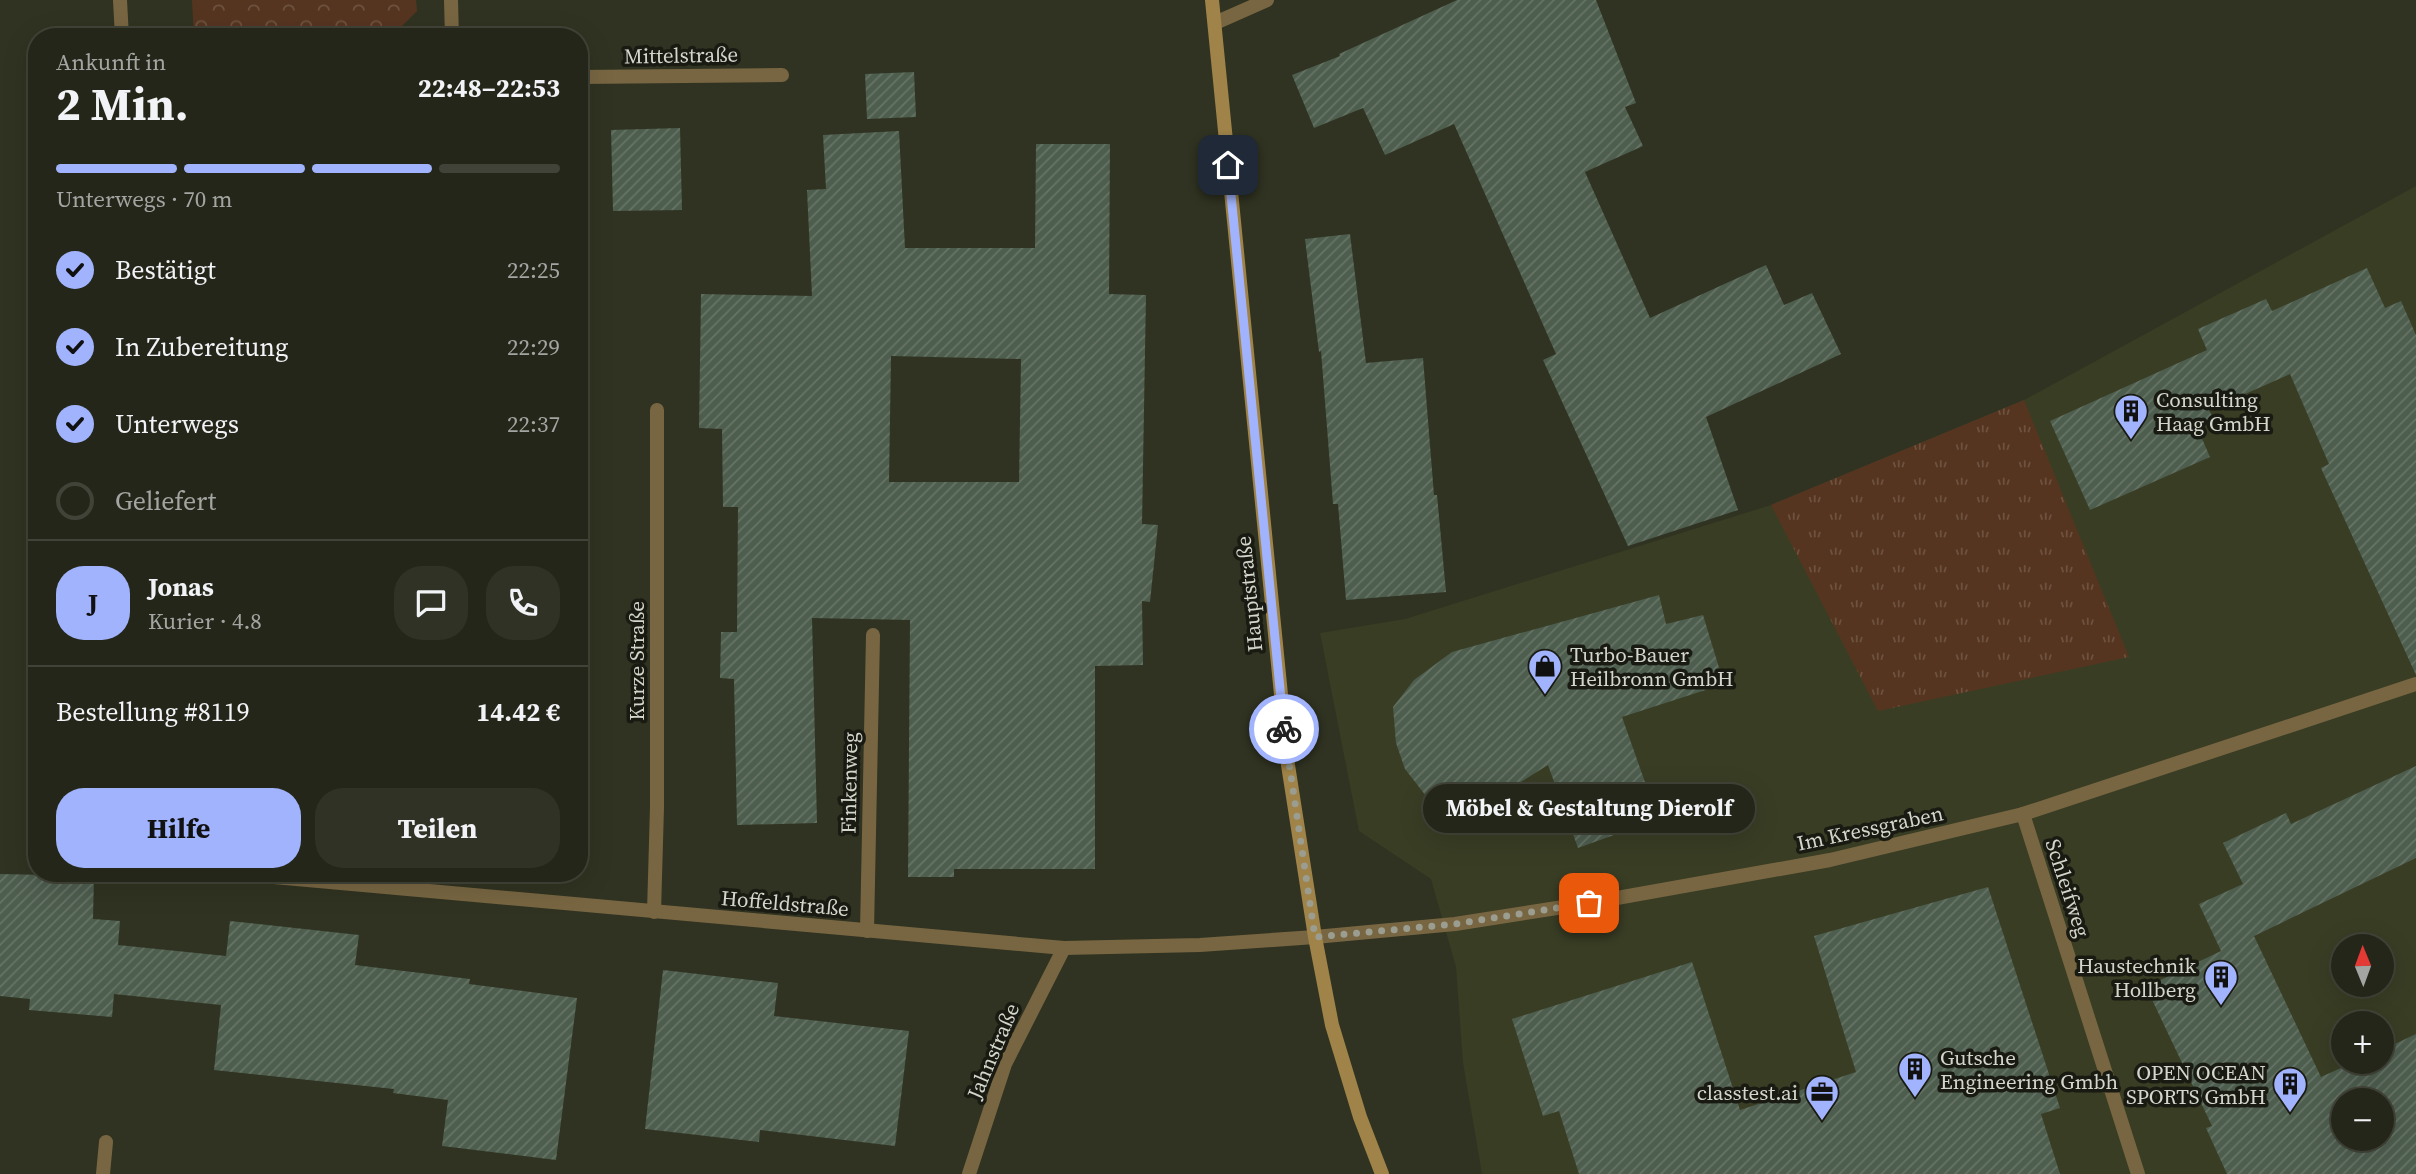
<!DOCTYPE html>
<html lang="de">
<meta charset="utf-8">
<style>
:root{--surface:#242619;--page:#303226;--text:#f1f3f6;--muted:#a3a5a2;--line:#414338;--accent:#a1b3fd}
body{margin:0;font-family:"Source Serif 4",serif;background:var(--page);color:var(--text);height:100vh;display:flex;flex-direction:column;font-size:26px;white-space:nowrap}
*{box-sizing:border-box;margin:0}
p{font-size:23px;color:var(--muted)}
.icon{flex:none;width:38px;height:38px;fill:none;stroke:currentColor;stroke-width:2;stroke-linecap:round;stroke-linejoin:round}
.map{position:relative;flex:1;overflow:hidden}
.details{position:absolute;left:28px;top:28px;width:560px;height:854px;display:flex;flex-direction:column;background:var(--surface);border-radius:28px;box-shadow:0 7px 28px #0002,0 0 0 2px var(--line)}
.details>*{flex:none}
.needle{width:46px;rotate:359deg}
.fabs{position:absolute;left:2331px;top:934px;display:grid;gap:14px}
.fabs a{display:grid;place-items:center;width:63px;height:63px;border-radius:50%;background:var(--surface);box-shadow:0 7px 28px #0002,0 0 0 2px var(--line);font-size:35px}
.pin{position:absolute;display:grid;place-items:center;width:60px;height:60px;color:#fff;margin:-30px;border-radius:14px;box-shadow:0 4px 10px #0006}
.courier{position:absolute;display:grid;place-items:center;width:70px;height:70px;margin:-35px;border:5px solid #a1b3fd;border-radius:50%;background:#fff;color:#222;box-shadow:0 2px 9px #0007}
.bubble{position:absolute;height:49px;border-radius:24px;background:var(--surface);box-shadow:0 7px 28px #0002,0 0 0 2px var(--line);font-size:23px;font-weight:700;line-height:49px;text-align:center}
.summary em{font-style:normal;font-weight:700}
.summary div{display:flex;flex-direction:column-reverse}
.summary{display:flex;align-items:center;justify-content:space-between;height:119px;padding:0 28px}
h1{font-size:46px;font-weight:700;line-height:52px}
.bar{display:grid;grid-template-columns:repeat(4,1fr);gap:10px 7px;align-content:center;height:84px;padding:0 28px}
.bar i{height:9px;border-radius:5px;background:var(--line)}
.bar .selected{background:var(--accent)}
.bar p{grid-column:span 4}
.line{display:flex;align-items:center;gap:18px;padding:0 28px;border-top:2px solid var(--line)}
.line div{flex:1}
.round{display:grid;place-items:center;flex:none;width:74px;height:74px;border-radius:28px;background:var(--page)}
ol{padding:0 28px;list-style:none}
li{display:flex;align-items:center;gap:21px;height:77px}
li p{margin-inline-start:auto}
li .icon{padding:7px;border-radius:50%;background:var(--accent);color:#111;stroke-width:4}
li:last-child{color:var(--muted)}
li i{width:38px;height:38px;border:4px solid var(--line);border-radius:50%}
.action{display:flex;gap:14px;margin-top:auto;padding:14px 28px}
.action a{flex:1;height:80px;border-radius:28px;background:var(--accent);color:#111;font-size:28px;font-weight:700;line-height:80px;text-align:center}
.action a+a{background:var(--page);color:var(--text)}
.map>svg:first-child{display:block}
</style>
<div class="map">
<svg width="2416" height="1174" viewBox="0 0 2416 1174">
<defs>
<pattern id="grass-tufts" width="24" height="20" patternUnits="userSpaceOnUse" patternTransform="scale(1.75)"><rect width="24" height="20" fill="#563520"/><path d="M3 7l-1-3M5 7V3M7 7l1-3M15 17l-1-3M17 17v-4M19 17l1-3" fill="none" stroke="#6d523f"/></pattern>
<pattern id="forest-crowns" width="20" height="18" patternUnits="userSpaceOnUse" patternTransform="scale(1.75)"><rect width="20" height="18" fill="#563520"/><path d="M2 6a3 3 0 1 1 6 0M12 15a3 3 0 1 1 6 0" fill="none" stroke="#6d523f"/></pattern>
<pattern id="building-hatch" width="6" height="6" patternUnits="userSpaceOnUse" patternTransform="scale(1.75)"><rect width="6" height="6" fill="#4d5d4e"/><path d="M-1 1l2-2M0 6l6-6M5 7l2-2" fill="none" stroke="#667466"/></pattern>
</defs>
<rect width="100%" height="100%" fill="#303321"/>
<!-- built -->
<path fill="#393d24" fill-rule="evenodd" d="M2416,186V1174H1482L1463,1063L1456,967L1431,879L1359,831L1320,633L1405,619L1771,505L2024,400ZM2343,947H2382V985H2343ZM2343,1024H2382V1062H2343ZM2343,1101H2382V1139H2343Z"/>
<!-- grass -->
<path fill="url(#grass-tufts)" d="M2024,400L2129,657L1878,711L1771,505Z"/>
<!-- forest -->
<path fill="url(#forest-crowns)" d="M192,0H416L417,11L393,35L388,37H194Z"/>
<!-- building -->
<g fill="url(#building-hatch)" fill-rule="evenodd">
<path d="M1457,0H1596L1636,103L1625,107L1643,146L1585,172L1650,318L1766,265L1784,305L1812,293L1841,354L1706,417L1738,510L1628,546L1543,360L1556,354L1454,124L1385,155L1363,108L1314,128L1292,75L1340,56L1339,54Z"/>
<path d="M914,72L916,117L867,119L865,74Z"/>
<path d="M680,128L682,210L613,211L611,130Z"/>
<path d="M899,131L905,248H1035L1036,144H1110L1109,294L1146,295L1142,524L1158,525L1150,602L1142,601L1143,665L1095,666V869H954V877H908L910,620L812,618L817,823L737,825L734,679L720,678L721,632H737L738,507H723L722,429L699,428L701,294L812,296L807,190L826,189L823,135ZM891,356L1021,359L1019,482H889Z"/>
<path d="M1350,234L1366,363L1423,358L1434,495H1437L1446,592L1346,600L1338,504H1333L1321,351L1319,352L1305,239Z"/>
<path d="M2367,268L2385,308L2401,301L2416,335V675L2321,468L2329,464L2290,374L2209,410L2213,418L2196,425L2210,457L2090,510L2050,421L2207,350L2198,329L2266,299L2272,311Z"/>
<path d="M1659,595L1666,624L1703,615L1724,684L1622,717L1658,819L1578,848L1548,765L1489,802L1452,803L1426,796L1405,769L1396,743L1393,707L1414,680L1452,652Z"/>
<path d="M2416,766V858L2252,937L2254,936L2321,1077L2354,1062H2382V1050L2416,1034V1174H2227L2206,1128L2212,1126L2146,987L2221,951L2199,904L2243,884L2223,843L2286,813L2291,824ZM2343,1101H2382V1139H2343Z"/>
<path d="M0,874L94,876L93,919L120,921L118,945L226,956L230,921L359,935L355,965L470,979L469,984L577,998L556,1160L442,1146L448,1100L393,1093L394,1089L214,1070L221,1005L114,994L112,1017L29,1010L30,999L0,996Z"/>
<path d="M1988,887L2060,1108L2041,1114L2060,1174H1579L1559,1111L1543,1116L1512,1019L1692,962L1740,1110L1856,1072L1814,936Z"/>
<path d="M663,970L778,983L774,1016L909,1031L895,1146L760,1130L759,1142L645,1129Z"/>
</g>
<g fill="none" stroke-linecap="round" stroke-linejoin="round">
<!-- service -->
<g stroke="#786642" stroke-width="14">
<path d="M654,912L657,807V410"/>
<path d="M867,931L873,635"/>
</g>
<!-- minor -->
<g stroke="#786642" stroke-width="14">
<path d="M120,0L122,37"/>
<path d="M451,0L452,37"/>
<path d="M1215,23L1267,0"/>
<path d="M579,77L782,75"/>
<path d="M2023,814L2138,1174"/>
<path d="M252,873L274,877L1064,948L1200,945L1315,937L1455,924L1589,903L1830,860L2023,814L2416,684"/>
<path d="M103,1174L106,1142"/>
<path d="M969,1174L1005,1064L1064,948"/>
</g>
<!-- secondary -->
<path stroke="#9f8348" stroke-width="14" d="M1212,0L1288,765L1315,937L1332,1025L1360,1117L1382,1174"/>
</g>
<g fill="none" stroke-linecap="round" stroke-linejoin="round">
<!-- done -->
<path stroke="#9a9d8f" stroke-width="7" stroke-dasharray="0 12.6" d="M1284,729L1315,937L1455,924L1589,903"/>
<!-- route -->
<path stroke="#a1b3fd" stroke-width="9" d="M1228,165L1284,729"/>
</g>
<!-- icons -->
<defs>
<g id="building-pin" transform="scale(1.75)"><path d="M0 17L-7.5 6A9.5 9.5 0 1 1 7.5 6Z" fill="#a1b3fd" stroke="#191a12"/><path d="M-4-6H4V6H1V3H-1V6H-4ZM-2.5-4.3h1.7v1.8h-1.7ZM.8-4.3h1.7v1.8H.8ZM-2.5-1h1.7V.8h-1.7ZM.8-1h1.7V.8H.8Z" fill="#111"/></g>
<g id="shop-pin" transform="scale(1.75)"><path d="M0 17L-7.5 6A9.5 9.5 0 1 1 7.5 6Z" fill="#a1b3fd" stroke="#191a12"/><path d="M-5-2.5h2.3a2.7 3.5 0 0 1 5.4 0H5L5.5 6h-11ZM-1.5-2.5h3a1.5 2.3 0 0 0-3 0Z" fill="#111"/></g>
<g id="office-pin" transform="scale(1.75)"><path d="M0 17L-7.5 6A9.5 9.5 0 1 1 7.5 6Z" fill="#a1b3fd" stroke="#191a12"/><path d="M-6-3h4V-5.5h4V-3h4V5H-6ZM-1-4.5V-3h2v-1.5ZM-6 0V1H6V0Z" fill="#111"/></g>
</defs>
<g fill-rule="evenodd">
<use href="#building-pin" x="2131" y="411"/>
<use href="#shop-pin" x="1545" y="666"/>
<use href="#building-pin" x="2221" y="977"/>
<use href="#building-pin" x="1915" y="1069"/>
<use href="#building-pin" x="2290" y="1084"/>
<use href="#office-pin" x="1822" y="1092"/>
</g>
<g text-anchor="middle" dominant-baseline="central" stroke-width="7" stroke-linejoin="round" paint-order="stroke">
<!-- street labels -->
<g font-size="21" fill="#d3d6ca" stroke="#191a12">
<text transform="translate(681 55) rotate(-1)">Mittelstraße</text>
<text transform="translate(1249 594) rotate(-96)">Hauptstraße</text>
<text transform="translate(636 661) rotate(-90)">Kurze Straße</text>
<text transform="translate(849 783) rotate(-89)">Finkenweg</text>
<text transform="translate(1870 828) rotate(-12)">Im Kressgraben</text>
<text transform="translate(2068 888) rotate(72)">Schleifweg</text>
<text transform="translate(785 903) rotate(5)">Hoffeldstraße</text>
<text transform="translate(993 1051) rotate(-67)">Jahnstraße</text>
</g>
<!-- poi labels -->
<g font-size="21" fill="#d3d6ca" stroke="#191a12" text-anchor="start">
<text x="2156" y="399">Consulting<tspan x="2156" dy="24">Haag GmbH</tspan></text>
<text x="1570" y="654">Turbo-Bauer<tspan x="1570" dy="24">Heilbronn GmbH</tspan></text>
<text x="2196" y="965" text-anchor="end">Haustechnik<tspan x="2196" dy="24">Hollberg</tspan></text>
<text x="1940" y="1057">Gutsche<tspan x="1940" dy="24">Engineering Gmbh</tspan></text>
<text x="2266" y="1072" text-anchor="end">OPEN OCEAN<tspan x="2266" dy="24">SPORTS GmbH</tspan></text>
<text x="1798" y="1092" text-anchor="end">classtest.ai</text>
</g>
</g>
</svg>
<div class="fabs">
<a><svg class="needle" viewBox="-14 -14 28 28"><path d="M0-13l5 13h-10z" fill="#e53935"/><path d="M0 13l5-13h-10z" fill="#a3a5a2"/></svg></a>
<a>+</a>
<a>−</a>
</div>
<div class="pin" style="left:1589px;top:903px;background:#ea580c"><svg class="icon" aria-label="bag" viewBox="0 0 24 24"><path d="M5 8h14l-1 12H6zM9 8a3 3 0 0 1 6 0"/></svg></div>
<div class="pin" style="left:1228px;top:165px;background:#1f2937"><svg class="icon" aria-label="home" viewBox="0 0 24 24"><path d="M3 11l9-7 9 7M6 9v11h12V9"/></svg></div>
<div class="courier" style="left:1284px;top:729px"><svg class="icon" aria-label="bike" viewBox="0 0 24 24"><circle cx="6" cy="16" r="4"/><circle cx="18" cy="16" r="4"/><path d="M6 16l4-8h5l3 8M10 8l3 8H6M13 5h3"/></svg></div>
<div class="bubble" style="left:1423px;top:784px;width:332px">Möbel &amp; Gestaltung Dierolf</div>
<section class="details">
<div class="summary"><div><h1>2 Min.</h1><p>Ankunft in</p></div><em>22:48–22:53</em></div>
<div class="bar"><i class="selected"></i><i class="selected"></i><i class="selected"></i><i></i><p>Unterwegs · 70 m</p></div>
<ol>
<li><svg class="icon" aria-label="check" viewBox="0 0 24 24"><path d="M5 12l5 5 9-10"/></svg>Bestätigt<p>22:25</p></li>
<li><svg class="icon" aria-label="check" viewBox="0 0 24 24"><path d="M5 12l5 5 9-10"/></svg>In Zubereitung<p>22:29</p></li>
<li><svg class="icon" aria-label="check" viewBox="0 0 24 24"><path d="M5 12l5 5 9-10"/></svg>Unterwegs<p>22:37</p></li>
<li><i></i>Geliefert</li>
</ol>
<div class="line" style="height:126px"><b class="round" style="background:var(--accent);color:#111">J</b><div><b>Jonas</b><p>Kurier · 4.8</p></div><a class="round"><svg class="icon" aria-label="chat" viewBox="0 0 24 24"><path d="M4 5h16v11H9l-5 4z"/></svg></a><a class="round"><svg class="icon" aria-label="phone" viewBox="0 0 24 24"><path d="M5 4h4l2 5-3 2q2 4 5 5l2-3 5 2v4C11 20 4 13 5 4z"/></svg></a></div>
<div class="line" style="height:91px"><div>Bestellung #8119</div><b>14.42 €</b></div>
<div class="action"><a>Hilfe</a><a>Teilen</a></div>
</section>
</div>
